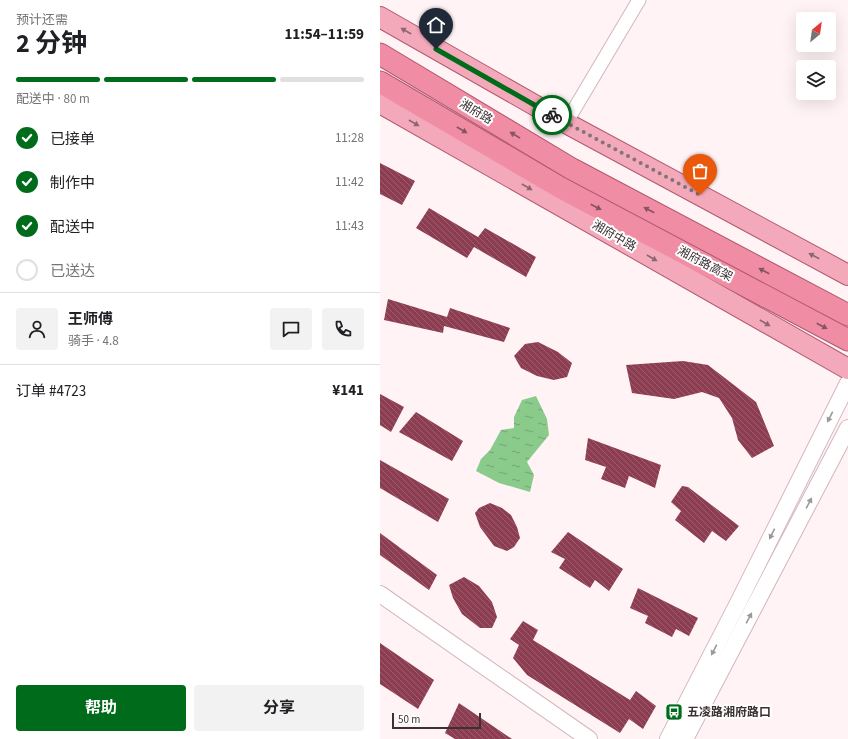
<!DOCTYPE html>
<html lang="zh">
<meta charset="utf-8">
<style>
:root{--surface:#fff;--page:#f2f2f2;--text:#202124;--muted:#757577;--line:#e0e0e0;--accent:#006c1b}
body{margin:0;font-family:"Source Sans 3","Noto Sans SC",sans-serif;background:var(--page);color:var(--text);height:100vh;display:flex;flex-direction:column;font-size:15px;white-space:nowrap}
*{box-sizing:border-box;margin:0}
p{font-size:13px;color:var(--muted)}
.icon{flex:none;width:22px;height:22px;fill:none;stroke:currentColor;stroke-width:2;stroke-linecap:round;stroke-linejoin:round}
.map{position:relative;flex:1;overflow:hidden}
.sheet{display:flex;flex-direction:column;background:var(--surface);width:380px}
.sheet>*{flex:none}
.needle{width:26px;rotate:29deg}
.fabs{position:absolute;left:416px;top:12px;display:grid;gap:8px}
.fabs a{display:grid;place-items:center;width:40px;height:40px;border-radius:4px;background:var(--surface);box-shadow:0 4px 16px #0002;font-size:20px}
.scale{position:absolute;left:12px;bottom:10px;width:89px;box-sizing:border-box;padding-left:4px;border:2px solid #3b3032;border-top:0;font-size:11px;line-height:14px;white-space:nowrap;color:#3b3032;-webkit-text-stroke:3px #fff;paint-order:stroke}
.pin{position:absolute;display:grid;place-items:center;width:34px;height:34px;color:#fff;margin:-41px -17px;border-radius:50% 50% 50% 0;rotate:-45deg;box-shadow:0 0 4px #0007}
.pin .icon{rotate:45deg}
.courier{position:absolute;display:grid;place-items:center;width:40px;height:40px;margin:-20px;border:3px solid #006c1b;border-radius:50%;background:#fff;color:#222;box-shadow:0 1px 5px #0007}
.headline em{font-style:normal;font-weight:700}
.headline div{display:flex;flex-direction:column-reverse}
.headline{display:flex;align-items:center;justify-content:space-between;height:68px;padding:0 16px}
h1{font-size:26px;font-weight:700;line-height:30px}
.bar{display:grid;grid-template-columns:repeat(4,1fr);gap:6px 4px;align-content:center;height:48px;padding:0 16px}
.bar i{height:5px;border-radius:3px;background:var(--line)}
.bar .selected{background:var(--accent)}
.bar p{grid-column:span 4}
.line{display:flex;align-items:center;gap:10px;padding:0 16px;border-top:1px solid var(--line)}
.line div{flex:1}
.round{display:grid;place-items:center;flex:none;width:42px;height:42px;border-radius:4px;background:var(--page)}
ol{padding:0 16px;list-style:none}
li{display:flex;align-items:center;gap:12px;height:44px}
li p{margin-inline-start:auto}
li .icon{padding:4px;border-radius:50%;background:var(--accent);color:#fff;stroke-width:4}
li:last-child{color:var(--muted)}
li i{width:22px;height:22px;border:2px solid var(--line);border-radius:50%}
.action{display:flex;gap:8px;margin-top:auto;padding:8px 16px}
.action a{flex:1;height:46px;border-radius:4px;background:var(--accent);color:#fff;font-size:16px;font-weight:700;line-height:46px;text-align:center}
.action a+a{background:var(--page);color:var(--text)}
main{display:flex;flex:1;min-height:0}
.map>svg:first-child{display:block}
</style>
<main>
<section class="sheet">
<div class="headline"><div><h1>2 分钟</h1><p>预计还需</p></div><em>11:54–11:59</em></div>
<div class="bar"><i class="selected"></i><i class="selected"></i><i class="selected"></i><i></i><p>配送中 · 80 m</p></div>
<ol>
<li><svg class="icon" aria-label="check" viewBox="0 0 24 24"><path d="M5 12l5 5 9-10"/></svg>已接单<p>11:28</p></li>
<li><svg class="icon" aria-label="check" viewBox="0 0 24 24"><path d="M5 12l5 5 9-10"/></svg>制作中<p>11:42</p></li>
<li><svg class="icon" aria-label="check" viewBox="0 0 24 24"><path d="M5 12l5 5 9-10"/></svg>配送中<p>11:43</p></li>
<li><i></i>已送达</li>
</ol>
<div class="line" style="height:72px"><a class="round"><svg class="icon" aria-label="person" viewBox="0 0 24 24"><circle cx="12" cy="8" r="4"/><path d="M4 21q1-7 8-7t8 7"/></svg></a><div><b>王师傅</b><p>骑手 · 4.8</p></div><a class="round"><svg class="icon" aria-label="chat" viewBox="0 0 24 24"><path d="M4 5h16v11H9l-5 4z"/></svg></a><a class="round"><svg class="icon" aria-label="phone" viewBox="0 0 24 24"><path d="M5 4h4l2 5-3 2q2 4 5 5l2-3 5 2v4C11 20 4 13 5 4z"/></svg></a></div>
<div class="line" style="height:52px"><div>订单 #4723</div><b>¥141</b></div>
<div class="action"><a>帮助</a><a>分享</a></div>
</section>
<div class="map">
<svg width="468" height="739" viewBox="0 0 468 739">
<defs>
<pattern id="water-ripples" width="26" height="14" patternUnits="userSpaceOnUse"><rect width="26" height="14" fill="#8acb8c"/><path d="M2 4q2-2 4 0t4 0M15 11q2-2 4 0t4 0" fill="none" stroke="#72a573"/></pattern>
<pattern id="building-back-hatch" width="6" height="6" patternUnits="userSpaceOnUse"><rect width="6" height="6" fill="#8d3d51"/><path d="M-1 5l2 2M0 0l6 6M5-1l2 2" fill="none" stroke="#9b5e6d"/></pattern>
</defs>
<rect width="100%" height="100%" fill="#fff3f5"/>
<!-- water -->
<path fill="url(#water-ripples)" d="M156,396L167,419L169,435L147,462L154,475L150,492L119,483L96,471L101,459L110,450L121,430L134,428V417L142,400Z"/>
<!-- building -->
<g fill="url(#building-back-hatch)">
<path d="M0,163L35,181L22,205L0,194Z"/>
<path d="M49,208L98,237L105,228L156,257L146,277L94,247L87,258L36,228Z"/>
<path d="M8,299L67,317L70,308L130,328L124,342L64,326L63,333L4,320Z"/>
<path d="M158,342L178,352L192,363L187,377L174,380L157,376L141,368L134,356L145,344Z"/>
<path d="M303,361L328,365L376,402L394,446L372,458L358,440L352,418L339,398L322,392L294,399L252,393L246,365Z"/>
<path d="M0,394L24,407L11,432L0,425Z"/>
<path d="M36,412L83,441L72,461L19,432Z"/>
<path d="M208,438L281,465L275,488L249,476L245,488L221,479L226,467L205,460Z"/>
<path d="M0,460L69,499L58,522L0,488Z"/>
<path d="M302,486L308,487L359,526L346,541L332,531L324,543L295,520L301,511L291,502Z"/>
<path d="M110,503L122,508L131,515L137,527L140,538L134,547L127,551L114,546L100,527L95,513L99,508Z"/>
<path d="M188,532L243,569L229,591L215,580L210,588L179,568L185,559L171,552Z"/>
<path d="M0,533L57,575L49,590L0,555Z"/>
<path d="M84,577L99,586L112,602L117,617L112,628H100L82,614L73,598L69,585Z"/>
<path d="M258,588L318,618L309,636L296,629L292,637L265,623L268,616L250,608Z"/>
<path d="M143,621L158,630L153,640L250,700L256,691L276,706L263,729L249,719L240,733L147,675L133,658L139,645L130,639Z"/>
<path d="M0,643L54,680L38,709L0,684Z"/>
<path d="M79,703L132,739H75L65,733Z"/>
</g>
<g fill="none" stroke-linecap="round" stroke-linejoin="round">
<!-- minor casing -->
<g stroke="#d2b7bc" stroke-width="15">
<path id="minor" d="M186,123L259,0"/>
</g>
<!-- tertiary casing -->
<g stroke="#d2b7bc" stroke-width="18">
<g id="tertiary">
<path d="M0,594L209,739"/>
<path d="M288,739L357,605L468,383"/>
<path d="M305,739L468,428"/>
</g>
</g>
<!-- primary casing -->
<g stroke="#af596e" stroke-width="22">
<g id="primary">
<path d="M0,17L186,123L468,275"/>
<path d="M0,103L468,369"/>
</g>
</g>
<!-- trunk casing -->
<g stroke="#af596e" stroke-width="23">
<g id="trunk">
<path d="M0,54L192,169L468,315"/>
<path d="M0,82L181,188L468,340"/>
</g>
</g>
<!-- minor -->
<use href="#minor" stroke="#fff" stroke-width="13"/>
<!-- tertiary -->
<use href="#tertiary" stroke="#fff" stroke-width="16"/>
<!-- primary -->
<use href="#primary" stroke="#f4a9bb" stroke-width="20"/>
<!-- trunk -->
<use href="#trunk" stroke="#f08ca4" stroke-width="21"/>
</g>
<!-- one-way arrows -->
<defs><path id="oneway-solid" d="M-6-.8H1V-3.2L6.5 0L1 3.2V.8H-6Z"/></defs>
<g fill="#8e6670">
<use href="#oneway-solid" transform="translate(26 31) rotate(-150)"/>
<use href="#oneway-solid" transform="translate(34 123) rotate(30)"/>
<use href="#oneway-solid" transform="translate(147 187) rotate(30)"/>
<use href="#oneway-solid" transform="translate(434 256) rotate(-152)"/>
<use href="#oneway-solid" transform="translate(272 258) rotate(30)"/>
<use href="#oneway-solid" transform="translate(385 323) rotate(30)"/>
</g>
<g fill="#835560">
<use href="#oneway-solid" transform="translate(82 130) rotate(30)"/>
<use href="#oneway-solid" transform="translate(135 135) rotate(-149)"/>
<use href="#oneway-solid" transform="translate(216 207) rotate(28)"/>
<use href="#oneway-solid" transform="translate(269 210) rotate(-152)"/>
<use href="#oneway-solid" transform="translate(384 271) rotate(-152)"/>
<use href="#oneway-solid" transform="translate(442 326) rotate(28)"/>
</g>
<g fill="#9d9898">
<use href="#oneway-solid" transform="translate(450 417) rotate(117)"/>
<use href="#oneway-solid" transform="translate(429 503) rotate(-62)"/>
<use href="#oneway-solid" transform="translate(392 534) rotate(116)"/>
<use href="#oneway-solid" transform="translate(369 618) rotate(-62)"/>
<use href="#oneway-solid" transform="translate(334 650) rotate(117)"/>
</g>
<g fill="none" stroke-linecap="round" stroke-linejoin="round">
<!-- done -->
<path stroke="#807476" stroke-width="4" stroke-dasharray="0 7.2" d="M172,115L320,195"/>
<!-- route -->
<path stroke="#006c1b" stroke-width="5" d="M56,49L172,115"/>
</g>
<!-- icons -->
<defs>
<g id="bus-square" transform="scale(0.9)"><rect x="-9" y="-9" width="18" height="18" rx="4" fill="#006c1b" stroke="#fff"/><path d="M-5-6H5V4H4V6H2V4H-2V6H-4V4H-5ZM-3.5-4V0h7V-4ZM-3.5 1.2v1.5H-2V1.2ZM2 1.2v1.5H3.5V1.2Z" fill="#fff"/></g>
</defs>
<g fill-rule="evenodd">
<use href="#bus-square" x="294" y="712"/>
</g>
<g text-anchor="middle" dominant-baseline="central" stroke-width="4" stroke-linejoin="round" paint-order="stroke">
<!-- street labels -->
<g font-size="12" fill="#3b3032" stroke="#fff">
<text transform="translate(96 112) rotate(31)">湘府路</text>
<text transform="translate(234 236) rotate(30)">湘府中路</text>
<text transform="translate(325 264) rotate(28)">湘府路高架</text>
</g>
<!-- poi labels -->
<g font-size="12" font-weight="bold" fill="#3b3032" stroke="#fff" text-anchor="start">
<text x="307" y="712">五凌路湘府路口</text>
</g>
</g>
</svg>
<div class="fabs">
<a><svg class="needle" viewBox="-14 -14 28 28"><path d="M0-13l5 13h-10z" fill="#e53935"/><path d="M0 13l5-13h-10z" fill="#757577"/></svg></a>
<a><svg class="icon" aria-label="layers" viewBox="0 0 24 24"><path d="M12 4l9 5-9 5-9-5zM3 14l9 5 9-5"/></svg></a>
</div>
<div class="scale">50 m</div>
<div class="pin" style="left:320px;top:195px;background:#ea580c"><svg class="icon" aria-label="bag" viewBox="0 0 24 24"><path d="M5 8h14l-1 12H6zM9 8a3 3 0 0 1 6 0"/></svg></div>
<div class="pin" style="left:56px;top:49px;background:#1f2937"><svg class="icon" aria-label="home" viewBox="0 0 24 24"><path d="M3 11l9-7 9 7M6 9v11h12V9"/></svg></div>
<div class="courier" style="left:172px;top:115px"><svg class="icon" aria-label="bike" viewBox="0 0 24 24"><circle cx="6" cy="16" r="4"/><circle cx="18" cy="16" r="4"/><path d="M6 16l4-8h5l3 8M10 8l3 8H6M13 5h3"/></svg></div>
</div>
</main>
